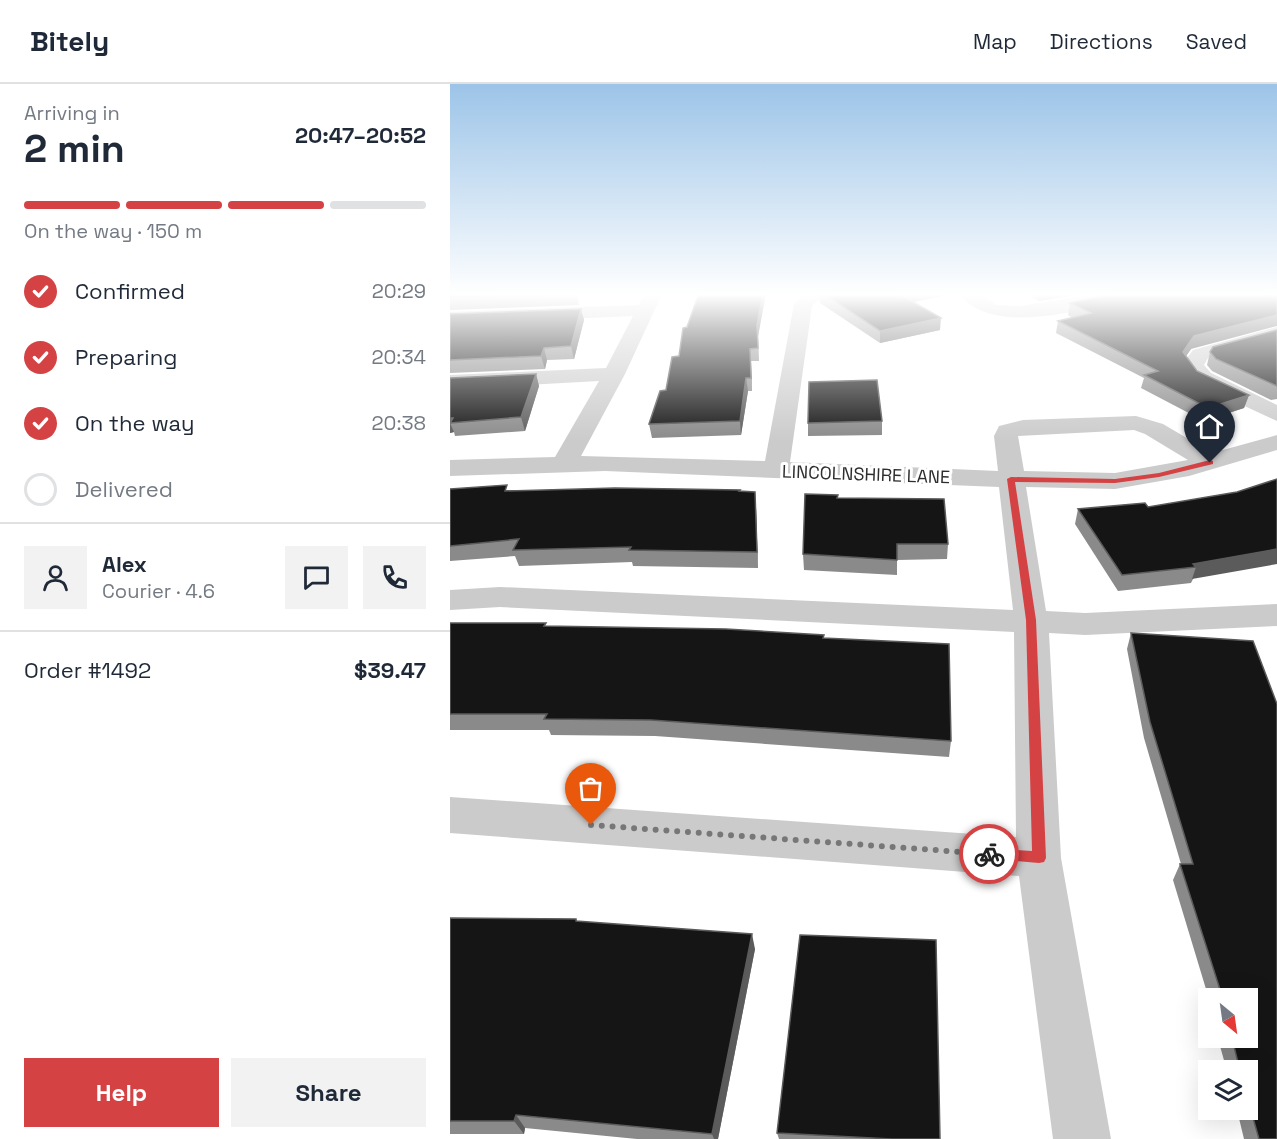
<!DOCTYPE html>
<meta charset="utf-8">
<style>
:root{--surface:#fff;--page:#f2f2f3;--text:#1f2937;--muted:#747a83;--line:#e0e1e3;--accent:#d44244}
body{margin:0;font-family:"Space Grotesk",sans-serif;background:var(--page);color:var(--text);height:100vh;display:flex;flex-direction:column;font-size:22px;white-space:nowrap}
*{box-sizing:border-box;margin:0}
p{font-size:20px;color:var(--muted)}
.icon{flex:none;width:33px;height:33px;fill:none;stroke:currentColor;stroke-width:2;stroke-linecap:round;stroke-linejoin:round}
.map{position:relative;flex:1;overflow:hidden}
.drawer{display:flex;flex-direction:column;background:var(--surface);width:450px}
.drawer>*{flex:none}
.needle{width:39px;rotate:151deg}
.tools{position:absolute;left:748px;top:904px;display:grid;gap:12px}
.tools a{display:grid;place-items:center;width:60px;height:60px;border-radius:0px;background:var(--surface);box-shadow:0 6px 24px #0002;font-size:30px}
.pin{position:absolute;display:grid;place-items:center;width:51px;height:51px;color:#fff;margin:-62px -26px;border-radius:50% 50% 50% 0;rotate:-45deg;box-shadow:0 0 6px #0007}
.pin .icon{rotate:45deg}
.courier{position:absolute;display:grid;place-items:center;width:60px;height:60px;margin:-30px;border:4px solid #d44244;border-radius:50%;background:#fff;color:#222;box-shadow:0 2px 8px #0007}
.summary em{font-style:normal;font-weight:700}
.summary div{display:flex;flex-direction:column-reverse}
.summary{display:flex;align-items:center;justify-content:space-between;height:102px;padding:0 24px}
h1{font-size:39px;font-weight:700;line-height:45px}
.bar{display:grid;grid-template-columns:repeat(4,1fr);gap:9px 6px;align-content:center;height:72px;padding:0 24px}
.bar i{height:8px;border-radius:4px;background:var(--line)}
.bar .active{background:var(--accent)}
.bar p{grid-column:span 4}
.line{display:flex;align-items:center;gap:15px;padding:0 24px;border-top:2px solid var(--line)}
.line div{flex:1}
.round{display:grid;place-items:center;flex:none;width:63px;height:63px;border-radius:0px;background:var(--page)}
ol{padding:0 24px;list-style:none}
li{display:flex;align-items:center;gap:18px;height:66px}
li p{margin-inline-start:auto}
li .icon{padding:6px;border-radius:50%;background:var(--accent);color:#fff;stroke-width:4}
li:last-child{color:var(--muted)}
li i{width:33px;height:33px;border:3px solid var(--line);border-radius:50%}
.primary-button{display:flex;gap:12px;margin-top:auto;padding:12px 24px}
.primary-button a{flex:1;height:69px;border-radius:0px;background:var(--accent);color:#fff;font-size:24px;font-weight:700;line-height:69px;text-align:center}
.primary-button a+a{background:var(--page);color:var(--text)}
header{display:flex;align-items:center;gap:36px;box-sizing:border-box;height:84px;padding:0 30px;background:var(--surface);border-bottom:2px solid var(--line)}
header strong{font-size:28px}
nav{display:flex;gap:33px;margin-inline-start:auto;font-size:21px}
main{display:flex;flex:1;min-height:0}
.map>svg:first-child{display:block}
</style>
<header>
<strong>Bitely</strong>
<nav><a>Map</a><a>Directions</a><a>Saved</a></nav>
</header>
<main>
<section class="drawer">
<div class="summary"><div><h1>2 min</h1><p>Arriving in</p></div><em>20:47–20:52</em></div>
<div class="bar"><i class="active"></i><i class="active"></i><i class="active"></i><i></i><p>On the way · 150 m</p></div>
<ol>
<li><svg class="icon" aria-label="check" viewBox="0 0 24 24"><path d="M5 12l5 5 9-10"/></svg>Confirmed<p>20:29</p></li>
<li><svg class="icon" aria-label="check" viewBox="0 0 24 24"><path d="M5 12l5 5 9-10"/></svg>Preparing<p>20:34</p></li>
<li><svg class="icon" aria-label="check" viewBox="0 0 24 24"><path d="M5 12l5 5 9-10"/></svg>On the way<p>20:38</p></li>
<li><i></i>Delivered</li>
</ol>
<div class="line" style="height:108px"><a class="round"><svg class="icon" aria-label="person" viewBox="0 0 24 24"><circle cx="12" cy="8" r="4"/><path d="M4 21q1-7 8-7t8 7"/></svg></a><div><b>Alex</b><p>Courier · 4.6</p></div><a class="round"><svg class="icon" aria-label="chat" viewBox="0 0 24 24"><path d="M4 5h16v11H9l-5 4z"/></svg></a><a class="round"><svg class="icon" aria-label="phone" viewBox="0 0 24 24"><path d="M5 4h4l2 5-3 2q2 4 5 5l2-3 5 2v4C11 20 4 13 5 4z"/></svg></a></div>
<div class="line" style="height:78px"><div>Order #1492</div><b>$39.47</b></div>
<div class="primary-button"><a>Help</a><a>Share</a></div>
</section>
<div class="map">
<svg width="827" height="1055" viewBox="0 0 827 1055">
<rect width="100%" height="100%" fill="#fff"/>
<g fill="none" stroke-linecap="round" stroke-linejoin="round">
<!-- minor -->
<g fill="#cbcbcb" fill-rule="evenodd">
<path d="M195,209L212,210L175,290L131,372L315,377L344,220L356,209H386L383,213L367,217L362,222L340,378L548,387L544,352L549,342L573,336L686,332L713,340L762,369L827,351V366L739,392L665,405L576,403L596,527L635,529L827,520V542L635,551L599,549L611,774L661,1055H603L569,792L0,749V713L566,753L564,548L50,523L0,526V506L50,503L563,526L549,403L155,387L0,392V376L105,373L149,297L0,305V291L156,284L183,232L0,240V228L189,221ZM684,346L695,350L738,376L665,389L574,387L568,352Z"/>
<path d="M509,209H529L546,221L570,222L653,209H687L684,213C639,224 541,255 509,209Z"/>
<path d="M827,243V255L758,274L754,281L761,289L827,321V337L745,299L732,281L743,266Z"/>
</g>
</g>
<!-- wall -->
<g fill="#8a8a8a">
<path d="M0,209L127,210L129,221L0,226Z"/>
<path d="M370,209H492V212L463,218L490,246L430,259L370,219Z"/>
<path d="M573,209H639L589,217Z"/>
<path d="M620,219L741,265L736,272L747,287L799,311L794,324L754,337L691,304L694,294L606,249L608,237L623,234L618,231Z"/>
<path d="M131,225L134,236L124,275L97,276L95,285L0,289V230Z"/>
<path d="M237,243L308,253L309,277H301L302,307H298L291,351L202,354L199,340L216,306L229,272Z"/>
<path d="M827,246V315L821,316L762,287L757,281L760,268Z"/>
<path d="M86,290L89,302L75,347L5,352L4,348L0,349V294Z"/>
<path d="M432,337V351L358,352V339Z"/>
<path d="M0,405L59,406H290V407L306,423L308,484L183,482L182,478L69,482L65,472L0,477Z"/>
<path d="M787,408L741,499L668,507L625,440L628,425L698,423Z"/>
<path d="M388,411V414L498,460L497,475L447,476V491L354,486L353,470Z"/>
<path d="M0,539L374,551V554L501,657L499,673L205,652L101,651L99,646H0Z"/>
<path d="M681,549L803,557L827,620V1055H794L787,1026H798V987H777L770,962L772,959L771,954H798V915H759L723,796L730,780H731L694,654L677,565Z"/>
<path d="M0,834L126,835L127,837L305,865L268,1055H187L75,1044L74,1050H0Z"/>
<path d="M327,1049L490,1055H329Z"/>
</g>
<!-- shaded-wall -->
<g fill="#5b5b5b">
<path d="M313,209H316L308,253L309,277L307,241Z"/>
<path d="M452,209H492V212L448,221L449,210Z"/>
<path d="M590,209H639L589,217Z"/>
<path d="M131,225L134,236L124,275L121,262Z"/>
<path d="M827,231V242L741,265L730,281L733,268L744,252Z"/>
<path d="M491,234L490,246L430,259V247Z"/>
<path d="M94,264L97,276L95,285L91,272Z"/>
<path d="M300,265L301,277L302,307L301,294Z"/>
<path d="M86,290L89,302L75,347L71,333Z"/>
<path d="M296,294L298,307L291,351L290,337Z"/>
<path d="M799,311L794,324L754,337L758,324Z"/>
<path d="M0,334H3L0,339L4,348L0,349Z"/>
<path d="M305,408L306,423L308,484L307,468Z"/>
<path d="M827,465V480L742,495L746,483L743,480Z"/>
<path d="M302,850L305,865L268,1055H264L262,1050Z"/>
<path d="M66,1031L75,1044L74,1050L64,1037Z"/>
</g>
<!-- building -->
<g fill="#151515" stroke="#5b5b5b" stroke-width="1.5">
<path d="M0,209H126L127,210L0,214Z"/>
<path d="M249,209H313L307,241L308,264L300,265L301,294H296L290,337L199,340L210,307L216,306L222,273L229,272L233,244L237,243Z"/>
<path d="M372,209H452L449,210L491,234L430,247Z"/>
<path d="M665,209H827V231L744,252L733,268L747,287L799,311L758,324L694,291L708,287L608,237L641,229L620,219Z"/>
<path d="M131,225L121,262L94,264L91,272L0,276V230Z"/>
<path d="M827,246V302L766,275L760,268L763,263Z"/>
<path d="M86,290L71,333L0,339L3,334H0V294Z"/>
<path d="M427,296L432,337L358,339L359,298Z"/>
<path d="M827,395V465L743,480L746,483L672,491L628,425L695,419L698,423L787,408Z"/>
<path d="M57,401L55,407L165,404L290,406L289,407L305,408L307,468L179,466L181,463L63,466L69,455L0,462V405Z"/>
<path d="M355,410L388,411L387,414L494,415L498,460H447V476L353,470Z"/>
<path d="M0,539H96L94,542L276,545L374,551L373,554L499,560L501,657L201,636L94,635L97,630H0Z"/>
<path d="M681,549L803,557L827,620V1055H809L798,1016V987H790L782,954H798V915H773L730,780H743L700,638Z"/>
<path d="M0,834L126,835V837L302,850L262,1050L66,1031L64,1037H0Z"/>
<path d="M350,851L486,856L490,1055H442L327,1049Z"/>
</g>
<!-- sky -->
<linearGradient id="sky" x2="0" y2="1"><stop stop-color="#9cc4e8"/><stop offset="0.59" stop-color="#fff"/><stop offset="1" stop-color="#fff" stop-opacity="0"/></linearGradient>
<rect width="827" height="357" fill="url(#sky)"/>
<!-- route -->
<path fill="#d44244" d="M760,376L763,377V380L709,393L665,399L565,398L586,536L596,774L594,778L589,779L534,774L533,770L534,766L539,764L582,767L576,536L557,395L561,393L665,395L709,389Z"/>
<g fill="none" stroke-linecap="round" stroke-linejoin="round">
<!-- done -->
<path stroke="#777" stroke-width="6" stroke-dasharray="0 10.8" d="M141,741L539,770"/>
</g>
<g text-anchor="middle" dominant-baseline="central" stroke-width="6" stroke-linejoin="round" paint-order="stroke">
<!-- far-street labels -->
<g font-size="18" fill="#2e2e2e" stroke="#fff">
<text transform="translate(416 390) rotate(2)">LINCOLNSHIRE LANE</text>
</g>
</g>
</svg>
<div class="tools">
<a><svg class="needle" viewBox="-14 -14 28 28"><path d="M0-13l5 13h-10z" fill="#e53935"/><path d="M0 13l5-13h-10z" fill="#747a83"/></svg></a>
<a><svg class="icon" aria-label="layers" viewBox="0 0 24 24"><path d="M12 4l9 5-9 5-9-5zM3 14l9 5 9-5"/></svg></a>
</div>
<div class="pin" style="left:141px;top:741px;background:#ea580c"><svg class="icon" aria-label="bag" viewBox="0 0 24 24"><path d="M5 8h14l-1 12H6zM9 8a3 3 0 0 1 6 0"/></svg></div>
<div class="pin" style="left:760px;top:379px;background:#1f2937"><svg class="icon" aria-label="home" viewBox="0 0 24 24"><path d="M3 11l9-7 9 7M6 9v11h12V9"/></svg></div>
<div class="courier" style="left:539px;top:770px"><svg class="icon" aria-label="bike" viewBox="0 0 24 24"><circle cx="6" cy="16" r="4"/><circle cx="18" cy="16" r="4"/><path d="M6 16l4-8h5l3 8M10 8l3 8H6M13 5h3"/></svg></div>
</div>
</main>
